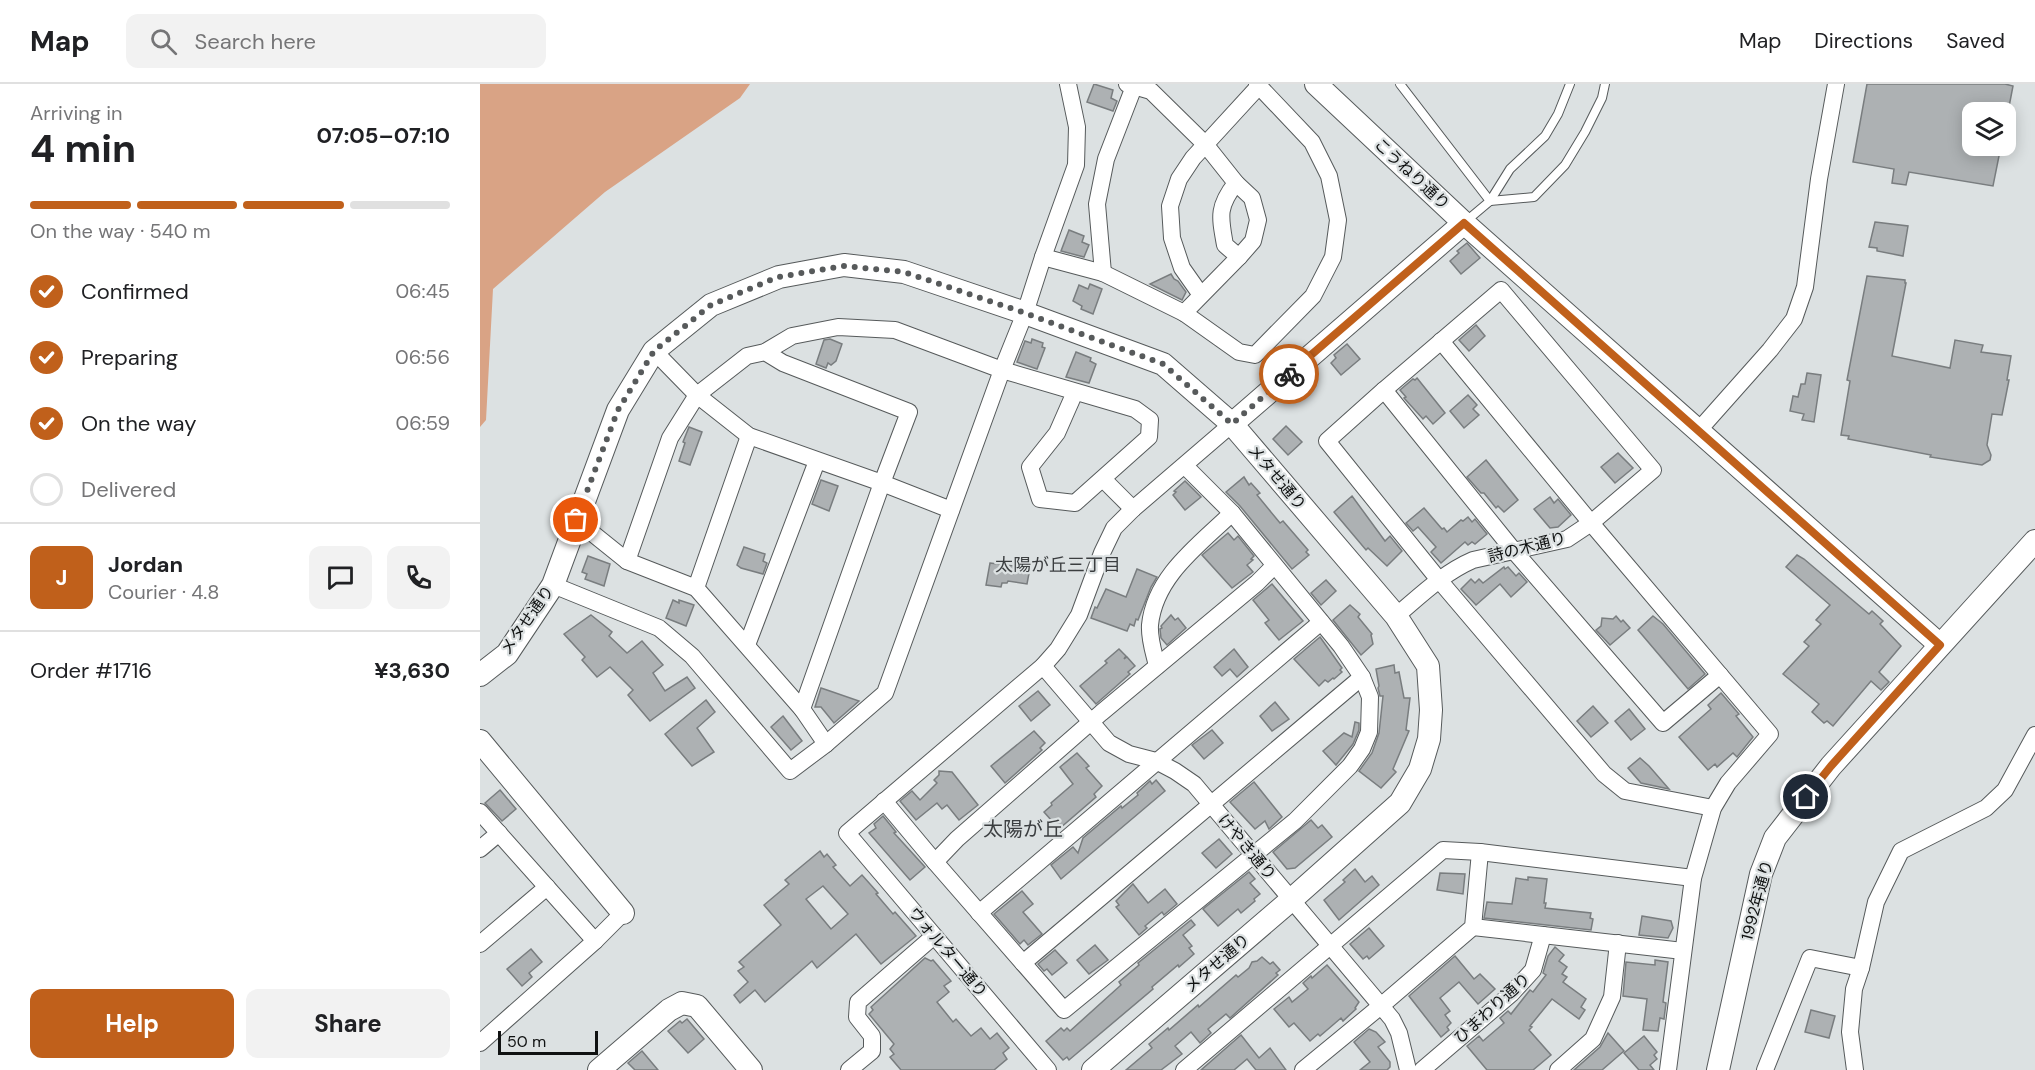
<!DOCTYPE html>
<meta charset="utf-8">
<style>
:root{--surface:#fff;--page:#f2f2f2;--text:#202124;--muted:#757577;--line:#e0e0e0;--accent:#c0601b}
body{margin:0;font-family:"DM Sans","Noto Sans JP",sans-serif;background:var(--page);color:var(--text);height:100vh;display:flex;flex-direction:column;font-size:22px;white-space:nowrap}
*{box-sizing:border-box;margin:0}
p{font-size:20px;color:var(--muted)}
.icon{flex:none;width:33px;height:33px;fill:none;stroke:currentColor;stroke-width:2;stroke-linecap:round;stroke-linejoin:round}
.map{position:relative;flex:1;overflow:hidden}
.details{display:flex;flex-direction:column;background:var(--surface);width:480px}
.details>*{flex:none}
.fabs{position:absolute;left:1482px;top:18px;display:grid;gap:12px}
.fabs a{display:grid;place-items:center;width:54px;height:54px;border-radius:12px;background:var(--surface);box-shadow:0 3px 15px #0003;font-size:30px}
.scale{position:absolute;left:18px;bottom:15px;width:100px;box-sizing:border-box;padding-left:6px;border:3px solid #101212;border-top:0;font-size:16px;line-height:21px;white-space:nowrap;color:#101212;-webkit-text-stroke:4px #dce1e2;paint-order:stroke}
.pin{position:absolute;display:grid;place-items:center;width:51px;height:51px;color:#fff;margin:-26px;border:3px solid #fff;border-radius:50%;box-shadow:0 2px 6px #0007}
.courier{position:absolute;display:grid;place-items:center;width:60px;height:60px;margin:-30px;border:4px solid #c0601b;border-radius:50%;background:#fff;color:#222;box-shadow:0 2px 8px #0007}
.head em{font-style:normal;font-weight:700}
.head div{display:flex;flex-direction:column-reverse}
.head{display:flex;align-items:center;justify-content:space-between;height:102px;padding:0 30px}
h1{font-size:39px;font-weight:700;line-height:45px}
.bar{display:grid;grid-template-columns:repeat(4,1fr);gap:9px 6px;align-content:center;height:72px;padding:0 30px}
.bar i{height:8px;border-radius:4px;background:var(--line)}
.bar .active{background:var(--accent)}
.bar p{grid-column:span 4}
.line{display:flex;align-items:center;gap:15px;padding:0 30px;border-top:2px solid var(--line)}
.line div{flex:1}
.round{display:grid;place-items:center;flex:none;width:63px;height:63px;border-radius:12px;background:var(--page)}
ol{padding:0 30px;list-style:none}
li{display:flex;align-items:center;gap:18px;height:66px}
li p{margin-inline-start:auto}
li .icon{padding:6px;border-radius:50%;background:var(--accent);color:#fff;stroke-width:4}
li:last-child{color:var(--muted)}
li i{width:33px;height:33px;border:3px solid var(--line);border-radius:50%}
.cta{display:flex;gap:12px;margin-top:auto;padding:12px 30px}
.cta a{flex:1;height:69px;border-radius:12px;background:var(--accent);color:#fff;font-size:24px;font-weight:700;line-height:69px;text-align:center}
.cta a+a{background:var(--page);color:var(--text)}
header{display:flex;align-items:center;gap:36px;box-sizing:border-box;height:84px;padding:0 30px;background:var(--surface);border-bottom:2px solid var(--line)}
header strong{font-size:28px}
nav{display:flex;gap:33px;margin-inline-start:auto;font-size:21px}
.search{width:420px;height:54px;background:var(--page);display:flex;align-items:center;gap:15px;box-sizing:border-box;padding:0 21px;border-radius:12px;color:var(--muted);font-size:22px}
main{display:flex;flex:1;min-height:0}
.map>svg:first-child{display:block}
</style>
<header>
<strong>Map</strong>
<div class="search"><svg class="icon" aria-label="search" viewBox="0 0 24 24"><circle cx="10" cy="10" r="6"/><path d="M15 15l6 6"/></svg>Search here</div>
<nav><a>Map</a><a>Directions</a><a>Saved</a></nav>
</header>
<main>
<section class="details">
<div class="head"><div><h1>4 min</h1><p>Arriving in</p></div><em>07:05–07:10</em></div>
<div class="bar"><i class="active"></i><i class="active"></i><i class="active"></i><i></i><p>On the way · 540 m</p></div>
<ol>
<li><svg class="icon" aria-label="check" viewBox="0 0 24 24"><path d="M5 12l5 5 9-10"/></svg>Confirmed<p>06:45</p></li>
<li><svg class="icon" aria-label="check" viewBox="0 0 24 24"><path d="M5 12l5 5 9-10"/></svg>Preparing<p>06:56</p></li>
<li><svg class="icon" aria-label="check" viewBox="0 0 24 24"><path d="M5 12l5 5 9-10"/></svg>On the way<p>06:59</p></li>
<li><i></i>Delivered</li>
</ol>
<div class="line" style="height:108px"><b class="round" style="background:var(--accent);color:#fff">J</b><div><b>Jordan</b><p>Courier · 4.8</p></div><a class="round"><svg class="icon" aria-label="chat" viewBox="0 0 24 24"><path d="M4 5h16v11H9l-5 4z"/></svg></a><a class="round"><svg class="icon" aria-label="phone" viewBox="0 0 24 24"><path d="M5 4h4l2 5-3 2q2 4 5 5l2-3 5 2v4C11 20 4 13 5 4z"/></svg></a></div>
<div class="line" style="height:78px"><div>Order #1716</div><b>¥3,630</b></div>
<div class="cta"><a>Help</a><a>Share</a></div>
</section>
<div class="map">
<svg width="1555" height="986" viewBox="0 0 1555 986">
<rect width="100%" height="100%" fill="#dce1e2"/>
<!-- green -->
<path fill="#d9a385" d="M0,0H270L260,14L125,108L13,205L6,336L0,343Z"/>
<!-- building -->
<g fill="#adb1b3" stroke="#797d7f" stroke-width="1.5" fill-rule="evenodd">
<path d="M614,0L633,6L631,14L637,17L633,27L607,18Z"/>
<path d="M1387,0H1525L1533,2L1528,28H1492V62H1521L1513,102L1429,88L1426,101L1412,99L1414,85L1373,78Z"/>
<path d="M1395,138L1428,142L1423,172L1397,167V164L1389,163Z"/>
<path d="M589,146L604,152L602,158L609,161L604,173L581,167Z"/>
<path d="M987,159L1000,174L981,190L970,177L979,169L977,167Z"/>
<path d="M691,190L694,195L698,197L706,208L702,216L670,200Z"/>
<path d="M1387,192L1425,196V199H1426L1412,272L1470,284L1475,256L1503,261L1501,268L1531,272L1527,296H1529L1522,331L1512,330L1507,361L1511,371L1510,376L1502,381L1450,373L1451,371L1368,355L1369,352L1361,351L1370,297L1367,296Z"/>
<path d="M610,200L622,205L613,230L601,225L602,222L593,217L599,201L608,205Z"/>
<path d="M996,241L1005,252L989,267L979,256Z"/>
<path d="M350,255L362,260L356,277L351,281L348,279L346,284L336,280L344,256Z"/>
<path d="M552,255L563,259L562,263L565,264L557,285L537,278L545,257L551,259Z"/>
<path d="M867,260L880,275L861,291L851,279L856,274L854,271Z"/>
<path d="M596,268L611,274L610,277L616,280L609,299L586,293Z"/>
<path d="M1327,289L1341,291L1334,338L1322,336L1324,330L1310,327L1313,312L1318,313L1321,300H1325Z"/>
<path d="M937,294L965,329L953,340L946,332L943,335L924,314L926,313L920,306L933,295L935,296Z"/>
<path d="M988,311L997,321L993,325L999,331L984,344L970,327Z"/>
<path d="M806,342L822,358L808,371L793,355Z"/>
<path d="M209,343L222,348L210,381L199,377L205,359L203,358Z"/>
<path d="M1138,369L1153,384L1135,399L1121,383Z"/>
<path d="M1006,376L1038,416L1024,428L1018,422L1016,424L1004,409H1001L987,393Z"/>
<path d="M764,393L769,401L771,399L780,409L777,411L800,439L803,437L828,466L826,468L829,471L812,485L760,422L746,408Z"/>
<path d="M341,396L358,402L349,427L332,420Z"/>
<path d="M705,397L721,413L705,426L693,411L696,408L694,407Z"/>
<path d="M872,412L905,457L910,452L922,467L907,482L888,464L886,466L854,428Z"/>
<path d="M1070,413L1074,419L1078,415L1091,431L1078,443L1070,444L1054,425Z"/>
<path d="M944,424L962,445L964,444L967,448L981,436L983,437L988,433L992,438L995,435L1007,450L995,460L992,458L988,461L985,458L961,479L951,468L956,463L938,443L933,447L926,439Z"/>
<path d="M748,449L754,456L758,452L774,472L771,475L773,476L767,481L773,488L752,504L722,471Z"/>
<path d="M264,463L285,470L283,477L287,479L283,490L261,484L257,481Z"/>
<path d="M1317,471L1324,475L1389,530L1392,527L1403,537L1400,540L1421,562L1399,588L1409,598L1401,606L1391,597L1353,642L1347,637L1344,639L1332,628L1339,620L1303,590L1329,562L1324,558L1341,540L1336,536L1350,521L1306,483Z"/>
<path d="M108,472L130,480L124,502L105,495L107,490L102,488Z"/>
<path d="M510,479L550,484L547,500L528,497L527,499H522L521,503L506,501Z"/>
<path d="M1024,483L1025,485L1028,483L1036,492L1039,489L1047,498L1031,513L1020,500L996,521L981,505L991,495L995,499L999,495L1003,499Z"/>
<path d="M657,485L677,493L671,503L658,536L656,535L654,542L650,540L647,547L611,534L615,523L617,524L626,505L646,513Z"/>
<path d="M846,496L856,507L841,521L831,509Z"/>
<path d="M792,500L823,537L799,556L785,539L789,536L773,516Z"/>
<path d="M193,516L199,519V516L214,521L206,542L186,534Z"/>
<path d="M870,521L880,530L878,533L892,550L891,551L893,560L881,571L853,536Z"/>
<path d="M111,531L132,548L129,552L147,569L162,557L183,581L173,589L185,607L207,593L215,604L170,637L148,611L153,606L130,583L117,593L102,576L105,573L84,550Z"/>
<path d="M691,531L695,536L698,534L706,544L687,561L681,554L680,545L682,544L681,542Z"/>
<path d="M1136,532L1141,538L1143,536L1150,544L1130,561L1116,546L1121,542L1122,534L1133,535Z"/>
<path d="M1173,532L1183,540L1225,590L1208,605L1158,546Z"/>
<path d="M840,553L862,584L860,586L862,588L854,595L853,594L848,598L845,596L839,602L814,575Z"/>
<path d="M639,565L646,572L644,575L647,573L655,582L648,588L650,590L616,620L600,602L627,579L625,577Z"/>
<path d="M754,565L768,583L757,593L750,585L742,592L734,583Z"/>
<path d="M914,581L915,589L919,588L924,614H930L926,646L929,647L913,685L916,688L901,704L879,687L892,669L899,649L903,612H900L898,604L899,602L896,585Z"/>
<path d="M341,604L347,606L379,617L354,639L341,623H335Z"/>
<path d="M558,607L570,621L551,637L539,622Z"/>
<path d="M1241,609L1259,630L1256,632L1273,653L1257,673L1253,669L1237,683L1235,680L1228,686L1199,653L1231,625L1228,621Z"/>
<path d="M226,616L235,628L217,644L234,668L212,682L185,650Z"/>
<path d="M795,618L809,635L792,647L780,632Z"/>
<path d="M1113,622L1128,639L1111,653L1097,637Z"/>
<path d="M1149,625L1165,645L1151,656L1135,637Z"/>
<path d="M303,632L322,657L311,666L291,643Z"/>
<path d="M875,638L879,639V646L873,660L856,681L843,667L864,649L872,653Z"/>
<path d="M732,646L743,659L724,675L712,661Z"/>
<path d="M554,647L565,659L560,664L562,666L525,699L511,682Z"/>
<path d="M597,669L609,682L606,684L622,702L614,710L616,713L579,745L564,728L572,721L571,719L593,700L580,683Z"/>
<path d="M1160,674L1169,682L1189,705L1161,699L1148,684Z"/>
<path d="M459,687L472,688L498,721L479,736L467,721L462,725L457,719L436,736L420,717L432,707L440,716L457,699L454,696L459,691Z"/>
<path d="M676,696L685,707L581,795L571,781L593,763L598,769L603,754L641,722L642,724L658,711L657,709L670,697L672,700Z"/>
<path d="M774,698L802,733L789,745L785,737L775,745L750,718Z"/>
<path d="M20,706L36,725L22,737L5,719Z"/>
<path d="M403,732L416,748L414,749L445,783L430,796L389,749L396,744L394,740Z"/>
<path d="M831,736L838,744L842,741L852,753L815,784L807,785L793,768Z"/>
<path d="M739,755L752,770L736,784L722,769Z"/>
<path d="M340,767L344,773L347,770L356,781L353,783L370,802L382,791L398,809L396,810L413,830L415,828L436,852L401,880L376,850L337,884L332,877L285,918L275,906L260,919L254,911L268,898L258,887L264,883L259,878L301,841L284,821L309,800L305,796ZM343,802L368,830L351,845L326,815Z"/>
<path d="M875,785L885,798L892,792L899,801L859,836L844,816L865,798L863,796Z"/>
<path d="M769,788L775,795L770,799L780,810L774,815L775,817L761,829L758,825L738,842L723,825Z"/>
<path d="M960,789L985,790L983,810L957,806Z"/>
<path d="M1048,793L1067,795L1064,819H1066L1065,824L1111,829L1110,834L1113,835L1111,846L1004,834L1007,818L1032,820L1036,794L1048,796Z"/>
<path d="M653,800L668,819L685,805L697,820L684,831L682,828L665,842L667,844L659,851L636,823L639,821L636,817Z"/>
<path d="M542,807L553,820L543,828L562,850L548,861L544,856L540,860L514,830Z"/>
<path d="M1162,832L1191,837L1193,844L1188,854L1159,851Z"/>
<path d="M711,836L715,841L703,851L712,862L709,864L714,870L699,883L698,881L672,903L673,905L589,976L587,973L583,976L566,957L581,944L584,947L587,944L590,947L641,901L639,898L659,881L658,879Z"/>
<path d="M889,844L904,862L889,875L887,872L883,875L870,860Z"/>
<path d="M615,861L628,876L609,890L597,876Z"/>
<path d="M1075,863L1084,871L1079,877L1087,883L1082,890L1087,893L1083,898L1106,915L1101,923L1105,926L1099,935L1072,915L1050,942L1052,943L1049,946L1071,971L1053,986H1007L987,962L999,952L1003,957L1024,939L1020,934L1028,927L1031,930L1050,906L1053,908L1066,891L1063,889L1068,872Z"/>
<path d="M51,865L62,878L49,889L52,893L42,902L27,885Z"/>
<path d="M575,866L587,879L572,891L567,885L564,887L558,880Z"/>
<path d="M975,872L994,895L1000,890L1015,905L998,920L979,898L960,914L970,927L965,931L971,939L967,943L969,946L961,953L929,912Z"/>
<path d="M782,873L790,880L793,878L800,886L796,889L798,891L750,934L746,930L728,945L731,949L720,959L711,948L695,962L702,970L681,986H646L672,964L669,960L688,944L689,946L718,921L719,923L756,891L758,893L769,884L772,878L777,877Z"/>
<path d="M445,874L451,877L453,876L471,897L464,902L469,908L457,918L473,938L476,935L491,952L501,944L510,955L517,949L529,964L523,969L527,975L514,986H421L410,973L414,970L410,965L414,960L389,930L393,926L391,923Z"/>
<path d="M1175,876L1188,878L1183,918L1186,919L1184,935L1180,934L1178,947L1163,946L1167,915L1143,912L1146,878L1175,881Z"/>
<path d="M847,881L879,918L875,924L876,925L863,937L861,934L840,952L838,950L830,957L814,939L809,943L794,925L809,913L812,918L828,905L823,899L831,892L832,894Z"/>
<path d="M1331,926L1355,932L1349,954L1325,948Z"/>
<path d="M207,935L224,955L208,969L188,947L200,937L202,939Z"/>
<path d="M889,945L896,948L905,958L898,963L910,978V983L907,986H880L890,978L874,958Z"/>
<path d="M1128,949L1144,967L1122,986H1094L1120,963Z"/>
<path d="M761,951L779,974L790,964L806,986H776L767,975L754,986H721Z"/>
<path d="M1164,952L1177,968L1174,971L1177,975L1170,981L1174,986H1159L1144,969Z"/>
<path d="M162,967L178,986H155L148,979Z"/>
</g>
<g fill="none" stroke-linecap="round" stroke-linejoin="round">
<!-- lane casing -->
<g stroke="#565a5b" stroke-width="10">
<g id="lane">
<path d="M920,0L1010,117L985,138"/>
<path d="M1010,117L1054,113L1085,81L1105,48L1122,14L1125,0"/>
<path d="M1010,117L1030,85L1065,52L1078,30L1090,0"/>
</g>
</g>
<!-- street casing -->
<g stroke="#565a5b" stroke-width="18">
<g id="street">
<path d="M647,0L671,7L725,60L756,99L772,114L778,136L773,157L759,173L704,229"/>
<path d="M756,99C737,123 740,133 745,161L759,173"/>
<path d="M563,173L623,189L704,229L759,268L775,271L833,212L853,173L858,136L849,92L832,58L777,0"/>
<path d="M623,189L617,120L626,75L655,0"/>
<path d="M721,211L702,184L692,154L690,122L699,95L713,74L779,2"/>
<path d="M961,257L1111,439L1290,650L1248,699L1233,724L1213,794L1188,986"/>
<path d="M174,267L217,311L269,352L402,399L471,426"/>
<path d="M285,268L303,279L429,328L402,399L322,625"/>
<path d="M904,306L1034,467L1183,639L1240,591"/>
<path d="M1218,347L1290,266L1314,235L1325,203L1339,95L1356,0"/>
<path d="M623,395L653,425"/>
<path d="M96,436L147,477L216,504L322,625L346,660"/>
<path d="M147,477L190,354L217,311L267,272L285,268L312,252L358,243L415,246L522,286L655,325L670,336L669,353L595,419L560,415L550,383L577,349L595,308"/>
<path d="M73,501L179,544L212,572L310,687L346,660L405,609L522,286L545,229L563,173L596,81L597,43L588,0"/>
<path d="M216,504L269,352"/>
<path d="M916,532C940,512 963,489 993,476L1087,455L1111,439L1173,386L1021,206L904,306L847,357L959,496L1124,690L1145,707L1233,724"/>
<path d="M267,561L337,377"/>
<path d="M563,582L629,659L649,670L676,677L695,687L714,700L912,935L919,949L928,986"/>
<path d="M677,582C674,569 669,555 670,541C675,492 719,461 752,429"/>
<path d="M404,717L455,778L584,926L815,737L870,682L882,665L889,648L890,613L882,593L861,562L752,429L705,382"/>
<path d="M0,728L115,857"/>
<path d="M0,765L19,749"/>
<path d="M455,778L477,755L621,629L777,499L794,482"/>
<path d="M499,829L841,538"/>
<path d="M993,843L1203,867"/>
<path d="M0,860L67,803"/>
<path d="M543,879L882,593"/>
<path d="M0,959L115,857L143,829"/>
<path d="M369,986L392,967V952L377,933L378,918L454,852"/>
<path d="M568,986L367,749L563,582L578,565L599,531L622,469L634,444L653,425L752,340"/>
<path d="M704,986L963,766L1000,768L1213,794"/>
<path d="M823,986L902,921L993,843L1000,768"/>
<path d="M942,986L1031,910L1053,886L1063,851"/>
<path d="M1078,986L1113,955L1132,913L1138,859"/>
<path d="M1285,986L1330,874L1381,884"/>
<path d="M1375,986L1370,948L1374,905L1381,884L1396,818L1421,767L1506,724L1525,706L1555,651"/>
</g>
</g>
<!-- secondary casing -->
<g stroke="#565a5b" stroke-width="24">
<g id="secondary">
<path d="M836,0L984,139L1460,561"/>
<path d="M752,340L984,139"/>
<path d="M0,591L27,570L73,501L138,326L174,267L231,221L299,193L364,181L424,188L545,229L683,280L752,340L916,532L948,582L951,626L949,655L940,685L920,719L811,816L613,986"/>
<path d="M0,657L143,829"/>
<path d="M119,986L189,926L202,919L217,922L271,986"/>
<path d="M1238,986L1281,790L1295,754L1351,682L1555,457"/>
</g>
</g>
<!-- lane -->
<use href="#lane" stroke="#fff" stroke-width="8"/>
<!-- street -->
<use href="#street" stroke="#fff" stroke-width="16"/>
<!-- secondary -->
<use href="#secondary" stroke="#fff" stroke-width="22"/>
</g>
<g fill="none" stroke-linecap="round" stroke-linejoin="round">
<!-- done -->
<path stroke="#575a5b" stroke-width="6" stroke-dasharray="0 10.8" d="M96,436L138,326L174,267L231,221L298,193L364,182L424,188L545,229L683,280L752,340L809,290"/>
<!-- route -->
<path stroke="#c0601b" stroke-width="8" d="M809,290L984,139L1460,561L1351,682L1326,713"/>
</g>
<g text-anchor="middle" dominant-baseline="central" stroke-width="4.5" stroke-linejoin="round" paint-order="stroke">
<!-- street labels -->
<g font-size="16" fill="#101212" stroke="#dce1e2">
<text transform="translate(932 90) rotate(43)">こうねり通り</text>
<text transform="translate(797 393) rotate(50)">メタせ通り</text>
<text transform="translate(1047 463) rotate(-14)">詩の木通り</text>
<text transform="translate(47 536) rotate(-55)">メタせ通り</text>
<text transform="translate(767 763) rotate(50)">けやき通り</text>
<text transform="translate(1277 816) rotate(-75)">1992年通り</text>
<text transform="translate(468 868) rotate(50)">ウォルター通り</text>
<text transform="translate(737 879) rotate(-41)">メタせ通り</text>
<text transform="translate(1012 924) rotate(-42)">ひまわり通り</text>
</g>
<!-- neighbourhood labels -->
<g font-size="18" fill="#3b3e40" stroke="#dce1e2">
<text x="578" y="481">太陽が丘三丁目</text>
</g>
<!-- quarter labels -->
<g font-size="20" fill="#3b3e40" stroke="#dce1e2">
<text x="543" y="745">太陽が丘</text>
</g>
</g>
</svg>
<div class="fabs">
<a><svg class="icon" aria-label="layers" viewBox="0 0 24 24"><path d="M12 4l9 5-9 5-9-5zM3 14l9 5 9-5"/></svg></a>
</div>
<div class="scale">50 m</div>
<div class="pin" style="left:96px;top:436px;background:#ea580c"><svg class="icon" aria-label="bag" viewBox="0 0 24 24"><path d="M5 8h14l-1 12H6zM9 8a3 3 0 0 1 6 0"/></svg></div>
<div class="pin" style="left:1326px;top:713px;background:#1f2937"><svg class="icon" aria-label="home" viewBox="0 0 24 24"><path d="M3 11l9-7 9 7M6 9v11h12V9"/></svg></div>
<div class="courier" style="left:809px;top:290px"><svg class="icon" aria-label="bike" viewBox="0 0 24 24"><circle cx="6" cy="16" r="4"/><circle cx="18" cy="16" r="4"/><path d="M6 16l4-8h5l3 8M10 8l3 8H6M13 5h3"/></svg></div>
</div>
</main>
